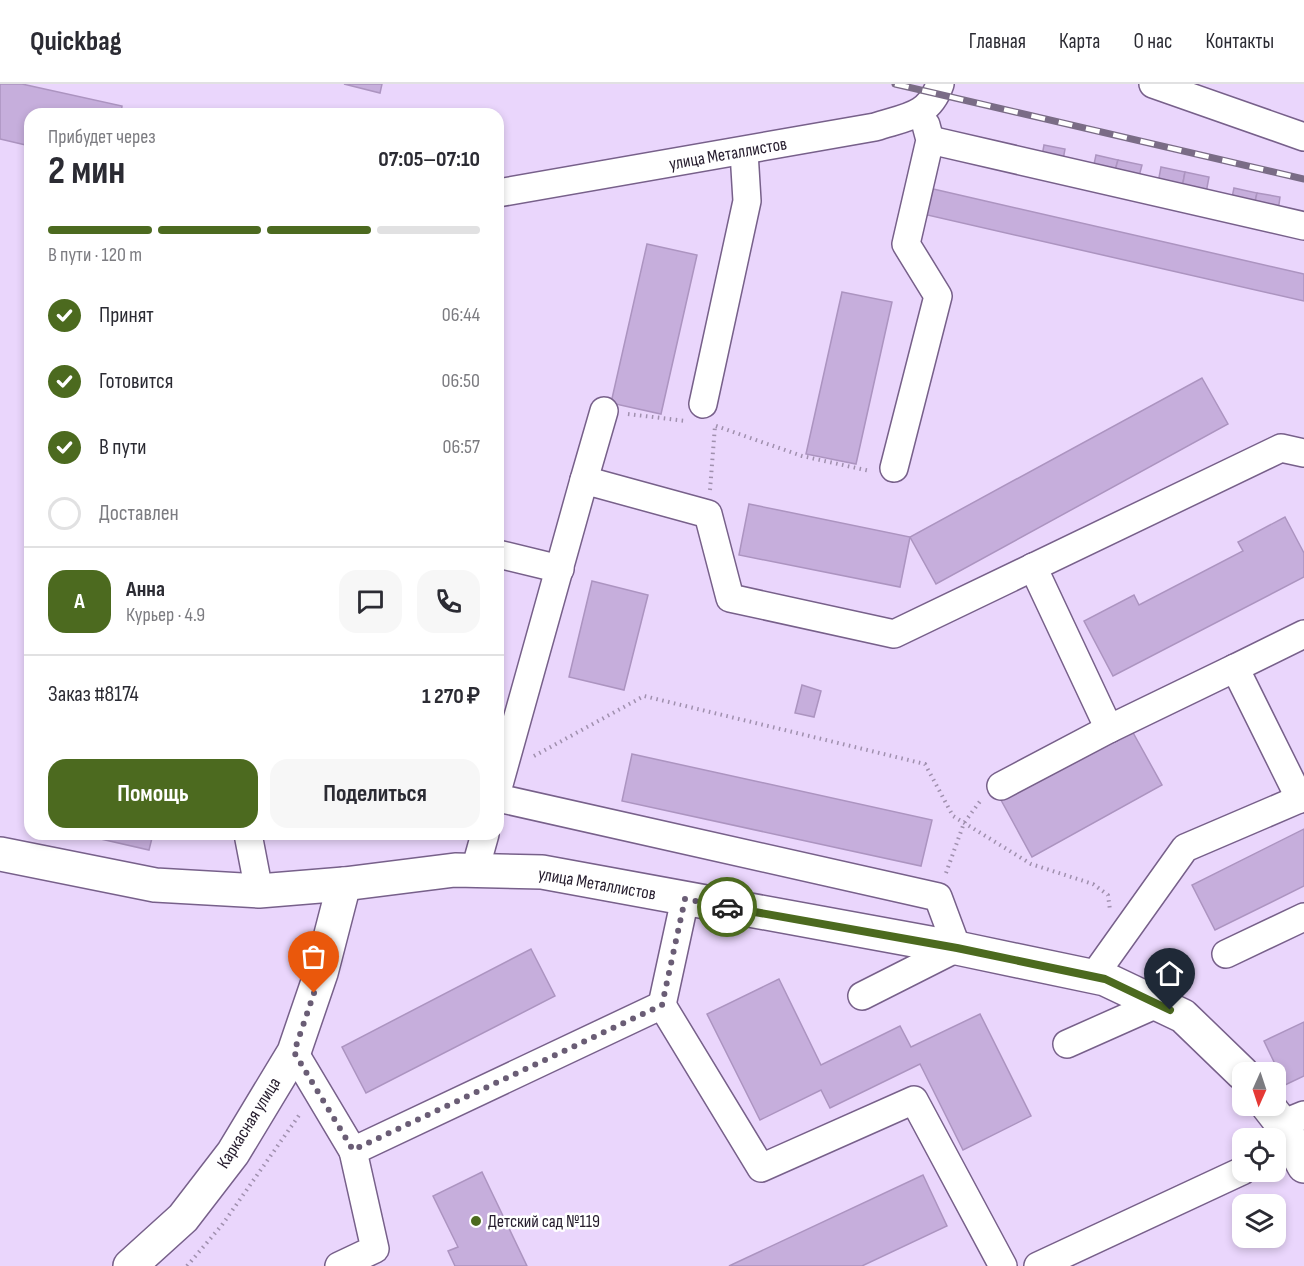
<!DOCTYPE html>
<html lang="ru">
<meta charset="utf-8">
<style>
:root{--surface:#fff;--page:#f7f7f7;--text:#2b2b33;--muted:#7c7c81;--line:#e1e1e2;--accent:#4c6a1f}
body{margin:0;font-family:"Sofia Sans Condensed",sans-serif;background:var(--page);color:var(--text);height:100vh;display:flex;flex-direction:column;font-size:22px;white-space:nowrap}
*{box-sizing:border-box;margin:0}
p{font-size:20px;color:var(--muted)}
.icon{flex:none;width:33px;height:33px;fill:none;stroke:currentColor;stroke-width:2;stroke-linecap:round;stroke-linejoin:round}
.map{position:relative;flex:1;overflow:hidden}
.panel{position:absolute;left:24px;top:24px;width:480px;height:732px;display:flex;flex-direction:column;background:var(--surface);border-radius:18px;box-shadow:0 3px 9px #0003}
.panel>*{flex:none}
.needle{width:39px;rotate:183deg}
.fabs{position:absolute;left:1232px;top:978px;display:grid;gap:12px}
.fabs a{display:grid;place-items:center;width:54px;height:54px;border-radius:12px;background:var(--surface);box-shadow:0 3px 9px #0003;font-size:30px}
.pin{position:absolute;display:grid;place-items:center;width:51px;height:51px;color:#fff;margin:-62px -26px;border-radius:50% 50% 50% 0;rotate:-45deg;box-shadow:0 0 6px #0007}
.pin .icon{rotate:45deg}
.courier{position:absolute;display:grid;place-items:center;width:60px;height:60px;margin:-30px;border:4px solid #4c6a1f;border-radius:50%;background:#fff;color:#222;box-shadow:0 2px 8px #0007}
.overview em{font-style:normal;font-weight:700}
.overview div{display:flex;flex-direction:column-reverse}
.overview{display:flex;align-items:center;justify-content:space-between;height:102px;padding:0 24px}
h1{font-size:39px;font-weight:700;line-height:45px}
.bar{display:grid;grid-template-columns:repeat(4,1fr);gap:9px 6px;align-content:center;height:72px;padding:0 24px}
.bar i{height:8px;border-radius:4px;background:var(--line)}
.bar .current{background:var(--accent)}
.bar p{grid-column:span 4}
.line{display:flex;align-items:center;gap:15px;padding:0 24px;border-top:2px solid var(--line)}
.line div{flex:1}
.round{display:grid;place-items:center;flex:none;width:63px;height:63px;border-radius:18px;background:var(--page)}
ol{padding:0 24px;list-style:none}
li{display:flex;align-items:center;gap:18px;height:66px}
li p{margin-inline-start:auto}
li .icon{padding:6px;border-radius:50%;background:var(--accent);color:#fff;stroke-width:4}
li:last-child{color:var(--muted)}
li i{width:33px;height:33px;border:3px solid var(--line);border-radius:50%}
.primary-button{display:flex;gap:12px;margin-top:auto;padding:12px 24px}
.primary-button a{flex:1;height:69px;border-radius:18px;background:var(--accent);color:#fff;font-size:24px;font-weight:700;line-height:69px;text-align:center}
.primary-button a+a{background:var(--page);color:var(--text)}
header{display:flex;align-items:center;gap:36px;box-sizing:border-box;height:84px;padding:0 30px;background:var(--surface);border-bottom:2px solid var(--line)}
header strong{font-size:28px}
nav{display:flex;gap:33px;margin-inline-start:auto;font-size:21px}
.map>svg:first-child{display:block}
</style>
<header>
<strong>Quickbag</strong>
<nav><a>Главная</a><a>Карта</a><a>О нас</a><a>Контакты</a></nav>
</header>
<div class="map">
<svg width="1304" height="1182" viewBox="0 0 1304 1182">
<rect width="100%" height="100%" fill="#ead6fc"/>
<!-- building -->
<g fill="#c6aedc" stroke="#ac94c0" stroke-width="1.5">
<path d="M0,0H22L122,22L121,30H30V62L0,55Z"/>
<path d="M344,0H382L380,9Z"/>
<path d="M1044,61L1065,65L1063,76L1042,72Z"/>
<path d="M1096,71L1118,76L1114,90L1093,85Z"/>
<path d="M1118,76L1142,81L1138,96L1114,90Z"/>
<path d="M1161,83L1185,88L1182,104L1158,99Z"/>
<path d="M1185,88L1209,93L1206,109L1182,104Z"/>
<path d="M929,104L1304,190V217L923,130Z"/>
<path d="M1234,104L1257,109L1254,122L1231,118Z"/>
<path d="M1257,109L1280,113L1278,127L1254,122Z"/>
<path d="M647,160L697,171L661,330L611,319Z"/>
<path d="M842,208L892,218L856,380L806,370Z"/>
<path d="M1202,294L1228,340L936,500L910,453Z"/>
<path d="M749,420L910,453L900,503L739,471Z"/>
<path d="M1285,433L1304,469V493L1113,592L1084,537L1134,511L1139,521L1243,467L1238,458Z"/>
<path d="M592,497L648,511L624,606L569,593Z"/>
<path d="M802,601L821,607L814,633L795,629Z"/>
<path d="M1131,645L1162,701L1032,773L1001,716Z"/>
<path d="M632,670L932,736L921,782L622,717Z"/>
<path d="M1304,745V802L1215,846L1192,801Z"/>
<path d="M79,750H153L149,766Z"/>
<path d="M531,865L555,912L366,1009L342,963Z"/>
<path d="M779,895L821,981L900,942L911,963L980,930L1031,1032L963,1066L920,980L830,1024L821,1006L760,1036L707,930Z"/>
<path d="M1304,938V992L1285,1001L1264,957Z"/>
<path d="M482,1088L527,1182H455L448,1167L458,1163L433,1112Z"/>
<path d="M923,1091L947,1142L862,1182H729Z"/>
</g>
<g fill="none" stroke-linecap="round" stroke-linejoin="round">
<!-- minor casing -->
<g stroke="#77608a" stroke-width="30">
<g id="minor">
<path d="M1153,0L1304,53"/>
<path d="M930,56L1304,142"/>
<path d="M498,109L875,43C905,33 929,33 940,0"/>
<path d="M703,320L747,117L744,68"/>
<path d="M894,384L938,212L906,160L930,56L926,41"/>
<path d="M584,396L604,327"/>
<path d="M498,470L560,485"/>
<path d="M1033,483L1109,645L1235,584"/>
<path d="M1001,702L1109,645"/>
<path d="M498,704L584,396L708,430L730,514L894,550L1281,364L1304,369"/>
<path d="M498,714L938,813L957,864L862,912"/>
<path d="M1300,715L1235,584L1304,550"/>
<path d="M248,750L259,807"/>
<path d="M475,786L485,750"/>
<path d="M1226,870L1304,833"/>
<path d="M1093,893L1185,764L1304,713"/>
<path d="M662,921L685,815"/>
<path d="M1067,960L1157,920"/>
<path d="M294,968L353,1067L662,921L761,1084L914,1016L1003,1182"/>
<path d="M1282,1040L1304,1031"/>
<path d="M339,1182L375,1165L353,1067"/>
<path d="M1038,1182L1242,1087"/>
</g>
</g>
<!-- major casing -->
<g stroke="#77608a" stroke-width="36">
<g id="major">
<path d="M0,770L155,801L259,807L344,800L455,786L542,788L957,864L1105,895L1183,932L1242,989"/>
<path d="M1268,1022L1282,1040L1304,1082"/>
<path d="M130,1182L183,1134L233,1069L294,968L321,889L344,800"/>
</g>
</g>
<!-- path -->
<g stroke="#a090ae" stroke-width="4" stroke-dasharray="1.5 4.5" stroke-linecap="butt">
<path d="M628,330L686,337"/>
<path d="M716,342L802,372L870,387"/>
<path d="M710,406L715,342"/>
<path d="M534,672L644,612L925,680L953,732L1031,780L1093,800L1108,811L1110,826"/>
<path d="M946,789L964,739L981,716"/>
<path d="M187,1182L222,1141L300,1030"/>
</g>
<!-- minor -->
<use href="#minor" stroke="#fff" stroke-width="27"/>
<!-- major -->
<use href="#major" stroke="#fff" stroke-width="33"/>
<!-- rail casing -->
<g stroke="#7a6c86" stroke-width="7">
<path id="rail" d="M895,0L1304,95"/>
</g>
<!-- rail -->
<use href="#rail" stroke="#fff" stroke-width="4.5" stroke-dasharray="14" stroke-linecap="butt"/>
</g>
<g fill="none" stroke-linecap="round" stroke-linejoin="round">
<!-- done -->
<path stroke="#6a5d75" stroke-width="6" stroke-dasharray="0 10.8" d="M314,909L294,968L353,1066L662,921L685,815L727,823"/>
<!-- route -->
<path stroke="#4c6a1f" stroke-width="8" d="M727,823L957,864L1105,895L1170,926"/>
</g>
<!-- markers -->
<circle fill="#4c6a1f" stroke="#fff" stroke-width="2" cx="476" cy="1137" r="6"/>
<g text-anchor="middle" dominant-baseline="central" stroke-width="5" stroke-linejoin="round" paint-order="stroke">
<!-- street labels -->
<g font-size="18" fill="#251c2d" stroke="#fff">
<text transform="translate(728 70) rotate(-10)">улица Металлистов</text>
<text transform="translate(597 800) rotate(10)">улица Металлистов</text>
<text transform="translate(249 1039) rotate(-58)">Каркасная улица</text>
</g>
<!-- poi labels -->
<g font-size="18" fill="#251c2d" stroke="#fff" text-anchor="start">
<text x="488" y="1137">Детский сад №119</text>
</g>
</g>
</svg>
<div class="fabs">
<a><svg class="needle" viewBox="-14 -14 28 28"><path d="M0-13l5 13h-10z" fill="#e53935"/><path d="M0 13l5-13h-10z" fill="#7c7c81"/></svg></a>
<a><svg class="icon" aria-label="locate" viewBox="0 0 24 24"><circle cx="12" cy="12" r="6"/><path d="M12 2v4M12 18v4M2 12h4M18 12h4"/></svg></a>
<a><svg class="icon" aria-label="layers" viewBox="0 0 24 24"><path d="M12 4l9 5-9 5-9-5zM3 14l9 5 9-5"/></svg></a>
</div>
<div class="pin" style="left:314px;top:909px;background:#ea580c"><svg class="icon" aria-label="bag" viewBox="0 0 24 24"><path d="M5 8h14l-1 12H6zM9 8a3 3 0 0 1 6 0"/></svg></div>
<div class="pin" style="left:1170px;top:926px;background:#1f2937"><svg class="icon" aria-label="home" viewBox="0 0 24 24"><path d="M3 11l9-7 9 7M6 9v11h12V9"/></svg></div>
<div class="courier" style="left:727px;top:823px"><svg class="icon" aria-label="car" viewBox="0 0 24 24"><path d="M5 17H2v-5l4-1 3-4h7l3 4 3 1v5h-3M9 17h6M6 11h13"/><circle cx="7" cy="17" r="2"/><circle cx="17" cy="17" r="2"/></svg></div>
<section class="panel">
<div class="overview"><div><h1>2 мин</h1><p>Прибудет через</p></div><em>07:05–07:10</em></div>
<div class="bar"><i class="current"></i><i class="current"></i><i class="current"></i><i></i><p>В пути · 120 m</p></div>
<ol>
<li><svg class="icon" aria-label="check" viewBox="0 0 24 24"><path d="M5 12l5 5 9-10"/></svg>Принят<p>06:44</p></li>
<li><svg class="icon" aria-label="check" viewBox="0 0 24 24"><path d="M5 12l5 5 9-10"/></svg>Готовится<p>06:50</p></li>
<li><svg class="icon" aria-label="check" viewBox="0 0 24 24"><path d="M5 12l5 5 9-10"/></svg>В пути<p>06:57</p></li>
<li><i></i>Доставлен</li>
</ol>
<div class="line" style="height:108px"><b class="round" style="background:var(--accent);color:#fff">А</b><div><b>Анна</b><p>Курьер · 4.9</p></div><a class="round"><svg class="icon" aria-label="chat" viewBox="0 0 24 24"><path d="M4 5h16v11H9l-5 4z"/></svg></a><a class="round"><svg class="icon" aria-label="phone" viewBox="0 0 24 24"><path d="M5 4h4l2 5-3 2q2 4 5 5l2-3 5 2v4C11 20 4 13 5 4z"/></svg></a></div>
<div class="line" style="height:78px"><div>Заказ #8174</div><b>1 270 ₽</b></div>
<div class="primary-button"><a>Помощь</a><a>Поделиться</a></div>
</section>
</div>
